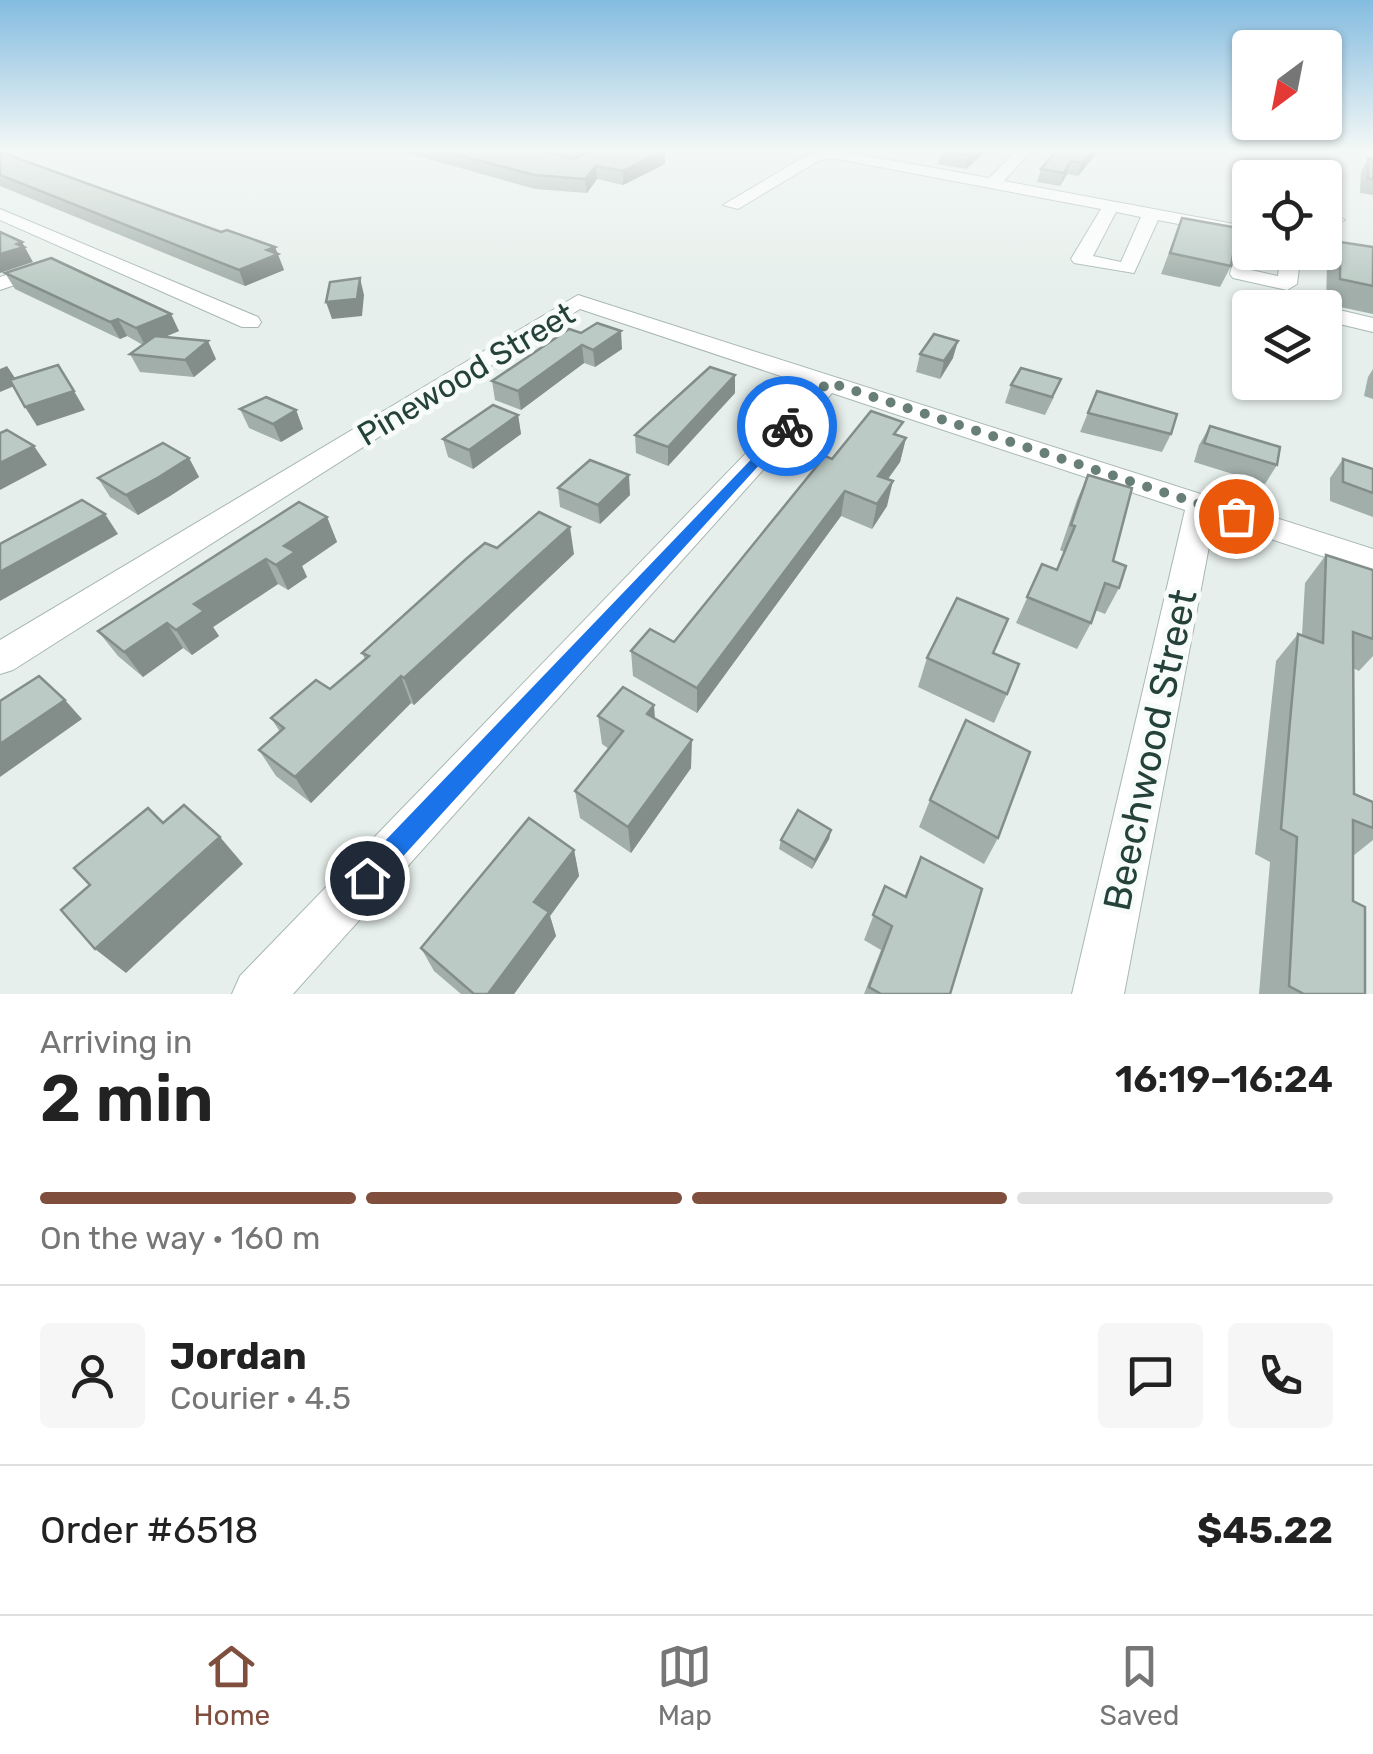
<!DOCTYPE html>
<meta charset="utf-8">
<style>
:root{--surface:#fff;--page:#f6f6f6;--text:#222;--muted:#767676;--line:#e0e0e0;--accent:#804e3d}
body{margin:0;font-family:Rubik,sans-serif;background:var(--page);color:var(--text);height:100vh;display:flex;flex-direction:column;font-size:38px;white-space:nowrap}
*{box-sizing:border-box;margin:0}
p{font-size:32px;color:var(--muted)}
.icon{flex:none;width:55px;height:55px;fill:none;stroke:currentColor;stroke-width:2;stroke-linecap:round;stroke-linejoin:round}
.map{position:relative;height:994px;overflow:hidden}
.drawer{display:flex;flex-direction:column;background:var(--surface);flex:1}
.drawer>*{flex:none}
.needle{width:65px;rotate:212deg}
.tools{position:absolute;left:1232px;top:30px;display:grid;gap:20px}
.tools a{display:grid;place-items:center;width:110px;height:110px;border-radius:10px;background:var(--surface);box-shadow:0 2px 8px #0004;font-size:50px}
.pin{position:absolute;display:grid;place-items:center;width:85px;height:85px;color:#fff;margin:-42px;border:5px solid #fff;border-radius:50%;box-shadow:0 2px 10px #0007}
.courier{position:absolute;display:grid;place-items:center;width:100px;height:100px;margin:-50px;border:8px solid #1a73e8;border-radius:50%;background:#fff;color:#222;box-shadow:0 2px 12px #0007}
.summary em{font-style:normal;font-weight:600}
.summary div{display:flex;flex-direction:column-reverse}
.summary{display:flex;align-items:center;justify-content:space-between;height:170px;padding:0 40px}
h1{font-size:65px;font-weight:600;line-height:75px}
.bar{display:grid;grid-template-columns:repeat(4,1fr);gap:15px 10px;align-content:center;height:120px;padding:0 40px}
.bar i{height:12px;border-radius:8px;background:var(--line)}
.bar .on{background:var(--accent)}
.bar p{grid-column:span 4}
.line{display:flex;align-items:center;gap:25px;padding:0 40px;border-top:2px solid var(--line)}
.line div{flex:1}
.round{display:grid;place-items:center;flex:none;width:105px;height:105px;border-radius:10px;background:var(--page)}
.menu{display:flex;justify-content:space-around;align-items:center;height:140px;border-top:2px solid var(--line);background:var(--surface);font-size:28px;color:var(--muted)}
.menu a{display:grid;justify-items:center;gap:5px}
.menu .on{color:var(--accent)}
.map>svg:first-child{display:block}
</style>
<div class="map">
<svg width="1373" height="994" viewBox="0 0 1373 994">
<rect width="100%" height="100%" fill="#e6efeb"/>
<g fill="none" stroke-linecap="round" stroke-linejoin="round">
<!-- minor casing -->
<g stroke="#a8b8b2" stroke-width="2">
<g id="minor">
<path d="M835,150L989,178L1017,150H1032L1004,181L1250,227V252H1255L1251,270L1278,276L1281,252H1301L1297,284L1287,290L1233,278L1230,274L1240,236L1158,220L1134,273L1074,263L1071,259L1101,209L832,158L818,161L738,209L723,205L809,154ZM1116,212L1141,217L1121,262L1093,256Z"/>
<path d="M0,209L258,317L261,322L258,327H242L0,220Z"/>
<path d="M1325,216L1336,215L1345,220L1325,226Z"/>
<path d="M1325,242L1336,243L1339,252L1373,259V271L1322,260L1319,252H1325Z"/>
<path d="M49,261L59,267L56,271L0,290V277Z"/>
<path d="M578,295L1373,549V573L1214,520L1124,994H1072L1185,510L832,393L293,994H232L240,976L811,386L580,309L13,670L0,674V640Z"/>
<path d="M1335,309L1373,318V332L1327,321V311Z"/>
</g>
</g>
<!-- minor -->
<use href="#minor" fill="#fff" fill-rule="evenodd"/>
</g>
<!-- wall -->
<g fill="#a1aea9">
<path d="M396,150H540L574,159L576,158L549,150H664L665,164L623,185L597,179L587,193L535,189Z"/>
<path d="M942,150H987L966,169L938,164Z"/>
<path d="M1057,150H1099L1078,176L1067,174L1060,186L1037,182L1041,169Z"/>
<path d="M0,152L221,232L275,247L284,270L245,286L0,186Z"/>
<path d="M1368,158L1373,159V195L1360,193L1361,172Z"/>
<path d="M1182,218L1231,266L1220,287L1161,274Z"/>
<path d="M1340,242L1373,247V314L1326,304L1327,265Z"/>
<path d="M5,273L179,331L165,337L216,359L194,377L140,372L130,354L143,345L127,336L120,339L15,289Z"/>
<path d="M569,329L622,349L595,367L584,363L521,410L495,400L492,381Z"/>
<path d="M920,354L953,358L940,379L916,372Z"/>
<path d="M1373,369V399L1364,396L1368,377Z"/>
<path d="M1011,385L1054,397L1045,415L1005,403Z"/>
<path d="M1097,391L1171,434L1162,452L1080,432Z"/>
<path d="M735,393L668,466L636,453L635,435Z"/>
<path d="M240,409L296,410L303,429L281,442L249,428Z"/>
<path d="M518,415L521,434L473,469L448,457L443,439Z"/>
<path d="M1210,426L1277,465L1265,484L1194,462L1199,445Z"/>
<path d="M900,436L906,438L900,462L888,479L887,506L872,529L841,516L697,713L633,676L631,651L674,642L832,459Z"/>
<path d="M189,458L199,477L170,496L138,515L110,497L98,478Z"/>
<path d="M1343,459L1373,469V517L1330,501V478Z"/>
<path d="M1088,475L1119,588L1105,614L1095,610L1091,623L1077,649L1016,623L1042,564L1056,570L1064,552L1060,550L1077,500Z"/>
<path d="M558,488L630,495L600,524L560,507Z"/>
<path d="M327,517L337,542L302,566L307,577L288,590L278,584L213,627L219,636L192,655L183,648L143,677L118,656L98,631Z"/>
<path d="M497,548L574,554L414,705L411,703L311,803L276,776L259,750L280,732L271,718L330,689L365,659L362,653Z"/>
<path d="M1326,555L1373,570V656L1359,671L1353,668L1354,794L1373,802V840L1353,856V901L1365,994H1259L1270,862L1255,854L1276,661L1298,634L1302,635L1305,583Z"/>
<path d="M993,653L1007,694L994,723L918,687L927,658Z"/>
<path d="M598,716L655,719L691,768L631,853L580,818L575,791L609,749L602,744Z"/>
<path d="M930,800L998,838L984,864L919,827Z"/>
<path d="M831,830L829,839L812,869L779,849L781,840Z"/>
<path d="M574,850L579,876L550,916L556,936L514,994H461L434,971L421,948Z"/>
<path d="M921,857L950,994H864L881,950L864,940L885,886L904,897Z"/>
</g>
<!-- shaded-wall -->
<g fill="#838d89">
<path d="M664,150L665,164L623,185V171Z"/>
<path d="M976,150H987L966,169L969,155Z"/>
<path d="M1093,150H1099L1078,176L1082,163Z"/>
<path d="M1071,161L1067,174L1060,186L1064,173Z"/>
<path d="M596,166L597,179L587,193L585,179Z"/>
<path d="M22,242L33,262L0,273V254Z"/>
<path d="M275,247L284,270L245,286L239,270L267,250Z"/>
<path d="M360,278L364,295L362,316L332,319L326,302Z"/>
<path d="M171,314L179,331L145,345L136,328Z"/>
<path d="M118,319L127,336L120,339L110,322Z"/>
<path d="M621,331L622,349L595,367L593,350Z"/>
<path d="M208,341L216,359L194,377L185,360Z"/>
<path d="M958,341L953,358L940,379L944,361Z"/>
<path d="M582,345L584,363L521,410L518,391Z"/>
<path d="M7,366L19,384L0,392V369Z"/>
<path d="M735,375V393L668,466V447Z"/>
<path d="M74,391L85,410L37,426L25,407Z"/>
<path d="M296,410L303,429L281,442L273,424Z"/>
<path d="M518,415L521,434L473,469L469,450Z"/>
<path d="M906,438L900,462L872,501L878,476Z"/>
<path d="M34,446L47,465L0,490V463Z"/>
<path d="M189,458L199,477L170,496L138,515L126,495Z"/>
<path d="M629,475L630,495L600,524L598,505Z"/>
<path d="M893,481L887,506L872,529L877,504Z"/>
<path d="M845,491L841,516L697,713V688Z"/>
<path d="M105,514L118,534L0,601V572Z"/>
<path d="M327,517L337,542L302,566L307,577L288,590L276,565L284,546Z"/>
<path d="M570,527L574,554L414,705L404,678Z"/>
<path d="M266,559L278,584L213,627L219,636L192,655L176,630L194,604Z"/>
<path d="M167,623L183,648L143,677L124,652Z"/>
<path d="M401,676L411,703L311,803L295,777Z"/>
<path d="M65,700L82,719L0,777V744Z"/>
<path d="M654,705L656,733L647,714Z"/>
<path d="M692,740L691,768L631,853L628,827Z"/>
<path d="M831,830L829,839L812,869L815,860Z"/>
<path d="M220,837L243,864L126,973L95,949Z"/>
<path d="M574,850L579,876L550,916L556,936L514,994H488L534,902Z"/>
</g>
<!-- building -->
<g fill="#bbcac4" stroke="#838d89" stroke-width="2.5">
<path d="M440,150H539L574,159L587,152L586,150H664L623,171L596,166L585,179L534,175Z"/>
<path d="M942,150H976L969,155Z"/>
<path d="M1057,150H1093L1082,163L1071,161L1064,173L1041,169Z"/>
<path d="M0,152L221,232L227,230L275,247L267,250L278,254L239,270L0,175Z"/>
<path d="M1368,158L1373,159V179H1368Z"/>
<path d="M1182,218L1238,228L1231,266L1170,253Z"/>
<path d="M0,232L22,242L17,244L24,247L0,254Z"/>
<path d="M1340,242L1373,247V286L1340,279Z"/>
<path d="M51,258L171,314L136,328L118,319L110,322L5,273Z"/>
<path d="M360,278L357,299L326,302L330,282Z"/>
<path d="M597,323L621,331L593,350L582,345L518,391L492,381L569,329L581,333Z"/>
<path d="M934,334L958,341L944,361L920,354Z"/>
<path d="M155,336L208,341L185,360L130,354Z"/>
<path d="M58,365L74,391L25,407L10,380Z"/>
<path d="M710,367L735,375L668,447L635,435Z"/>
<path d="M1021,368L1061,379L1052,397L1011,385Z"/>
<path d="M1097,391L1177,414L1171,434L1088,413Z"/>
<path d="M266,397L296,410L273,424L240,409Z"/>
<path d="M493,405L518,415L469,450L443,439Z"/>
<path d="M871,411L903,422L894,434L906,438L878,476L893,481L877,504L845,491L697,688L631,651L650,629L674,642L825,456L832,459Z"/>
<path d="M1210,426L1280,447L1277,465L1204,443Z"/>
<path d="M7,430L34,446L0,463V433Z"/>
<path d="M163,443L189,458L159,477L126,495L98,478Z"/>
<path d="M1343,459L1373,469V493L1343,482Z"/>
<path d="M590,460L629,475L598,505L558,488Z"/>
<path d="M1088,475L1132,488L1113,561L1126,566L1119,588L1105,583L1091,623L1027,597L1042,564L1057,570L1075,526L1071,525Z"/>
<path d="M82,500L105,514L0,572V544Z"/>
<path d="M299,502L327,517L284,546L295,552L276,565L266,559L194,604L204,611L176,630L167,623L124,652L98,631Z"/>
<path d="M539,512L570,527L404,678L401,676L295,777L259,750L284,728L271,718L316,680L330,689L369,656L362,653L466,559L485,543L497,548Z"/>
<path d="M1326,555L1373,570V639L1353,632L1354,794L1373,802V828L1353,820V901L1365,907V994H1304L1289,986L1297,837L1281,829L1289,732L1298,634L1323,643Z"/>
<path d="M957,598L1008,619L993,653L1019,664L1007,694L927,658Z"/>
<path d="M39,676L65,700L0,744V701Z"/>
<path d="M623,687L654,705L647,714L692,740L628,827L575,791L623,731L598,716Z"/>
<path d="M966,720L1030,752L998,838L930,800Z"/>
<path d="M184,805L220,837L95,949L61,910L90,885L74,868L148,808L163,823Z"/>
<path d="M798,810L831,830L815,860L781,840Z"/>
<path d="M529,818L574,850L534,902L549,912L488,994H474L421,948Z"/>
<path d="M921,857L982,889L950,994H881L869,987L892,926L873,915L885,886L906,897Z"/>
</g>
<!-- sky -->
<linearGradient id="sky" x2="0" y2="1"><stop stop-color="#84bce0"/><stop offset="0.52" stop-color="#f4f8f6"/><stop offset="1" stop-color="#f4f8f6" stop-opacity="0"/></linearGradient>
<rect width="1373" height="289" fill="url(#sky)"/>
<!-- route -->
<path fill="#1a73e8" d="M787,422L792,423V429L376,886L367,890L358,886L354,878L358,869Z"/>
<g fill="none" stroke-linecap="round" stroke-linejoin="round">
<!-- done -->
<path stroke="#687f78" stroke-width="10" stroke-dasharray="0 18" d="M787,426L828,382L1236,516"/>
</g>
<g text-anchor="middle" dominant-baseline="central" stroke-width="10" stroke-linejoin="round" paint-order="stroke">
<!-- street labels -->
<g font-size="32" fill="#24423a" stroke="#f7fbf9">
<text transform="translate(466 374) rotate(-31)">Pinewood Street</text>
</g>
<!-- near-street labels -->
<g font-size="38" fill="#24423a" stroke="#f7fbf9">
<text transform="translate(1150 750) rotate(-78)">Beechwood Street</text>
</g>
</g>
</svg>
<div class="tools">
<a><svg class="needle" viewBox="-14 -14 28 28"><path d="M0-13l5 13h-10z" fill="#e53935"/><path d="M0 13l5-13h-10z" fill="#767676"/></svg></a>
<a><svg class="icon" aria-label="locate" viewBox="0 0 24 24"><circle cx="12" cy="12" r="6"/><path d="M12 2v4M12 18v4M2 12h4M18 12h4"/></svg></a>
<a><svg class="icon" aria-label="layers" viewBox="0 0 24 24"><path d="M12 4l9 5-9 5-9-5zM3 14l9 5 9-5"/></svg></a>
</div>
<div class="pin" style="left:1236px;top:516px;background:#ea580c"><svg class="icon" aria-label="bag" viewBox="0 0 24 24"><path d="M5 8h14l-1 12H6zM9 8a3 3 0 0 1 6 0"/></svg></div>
<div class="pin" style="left:367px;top:878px;background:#1f2937"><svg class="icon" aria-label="home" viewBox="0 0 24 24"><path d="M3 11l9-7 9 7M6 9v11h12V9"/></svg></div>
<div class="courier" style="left:787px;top:426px"><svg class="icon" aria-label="bike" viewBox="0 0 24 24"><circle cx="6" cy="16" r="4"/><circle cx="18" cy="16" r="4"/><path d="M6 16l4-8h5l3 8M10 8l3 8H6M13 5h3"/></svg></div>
</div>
<section class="drawer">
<div class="summary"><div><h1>2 min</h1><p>Arriving in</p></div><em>16:19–16:24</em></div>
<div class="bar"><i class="on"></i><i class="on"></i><i class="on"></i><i></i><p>On the way · 160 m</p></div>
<div class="line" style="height:180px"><a class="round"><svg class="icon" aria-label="person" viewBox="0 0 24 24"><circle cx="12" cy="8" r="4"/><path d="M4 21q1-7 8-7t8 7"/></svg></a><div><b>Jordan</b><p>Courier · 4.5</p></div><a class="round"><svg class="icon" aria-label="chat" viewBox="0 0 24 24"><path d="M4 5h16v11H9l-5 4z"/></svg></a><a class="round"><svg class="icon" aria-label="phone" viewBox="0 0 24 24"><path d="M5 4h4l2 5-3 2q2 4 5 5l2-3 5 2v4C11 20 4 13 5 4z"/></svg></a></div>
<div class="line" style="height:130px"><div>Order #6518</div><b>$45.22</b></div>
</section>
<nav class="menu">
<a class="on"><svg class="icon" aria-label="home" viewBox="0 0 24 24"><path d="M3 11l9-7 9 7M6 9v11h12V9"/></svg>Home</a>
<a><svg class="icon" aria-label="map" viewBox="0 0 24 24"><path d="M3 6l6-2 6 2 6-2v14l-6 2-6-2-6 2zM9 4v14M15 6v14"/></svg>Map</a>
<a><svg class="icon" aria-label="saved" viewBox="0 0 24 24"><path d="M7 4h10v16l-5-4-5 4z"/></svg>Saved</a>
</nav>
